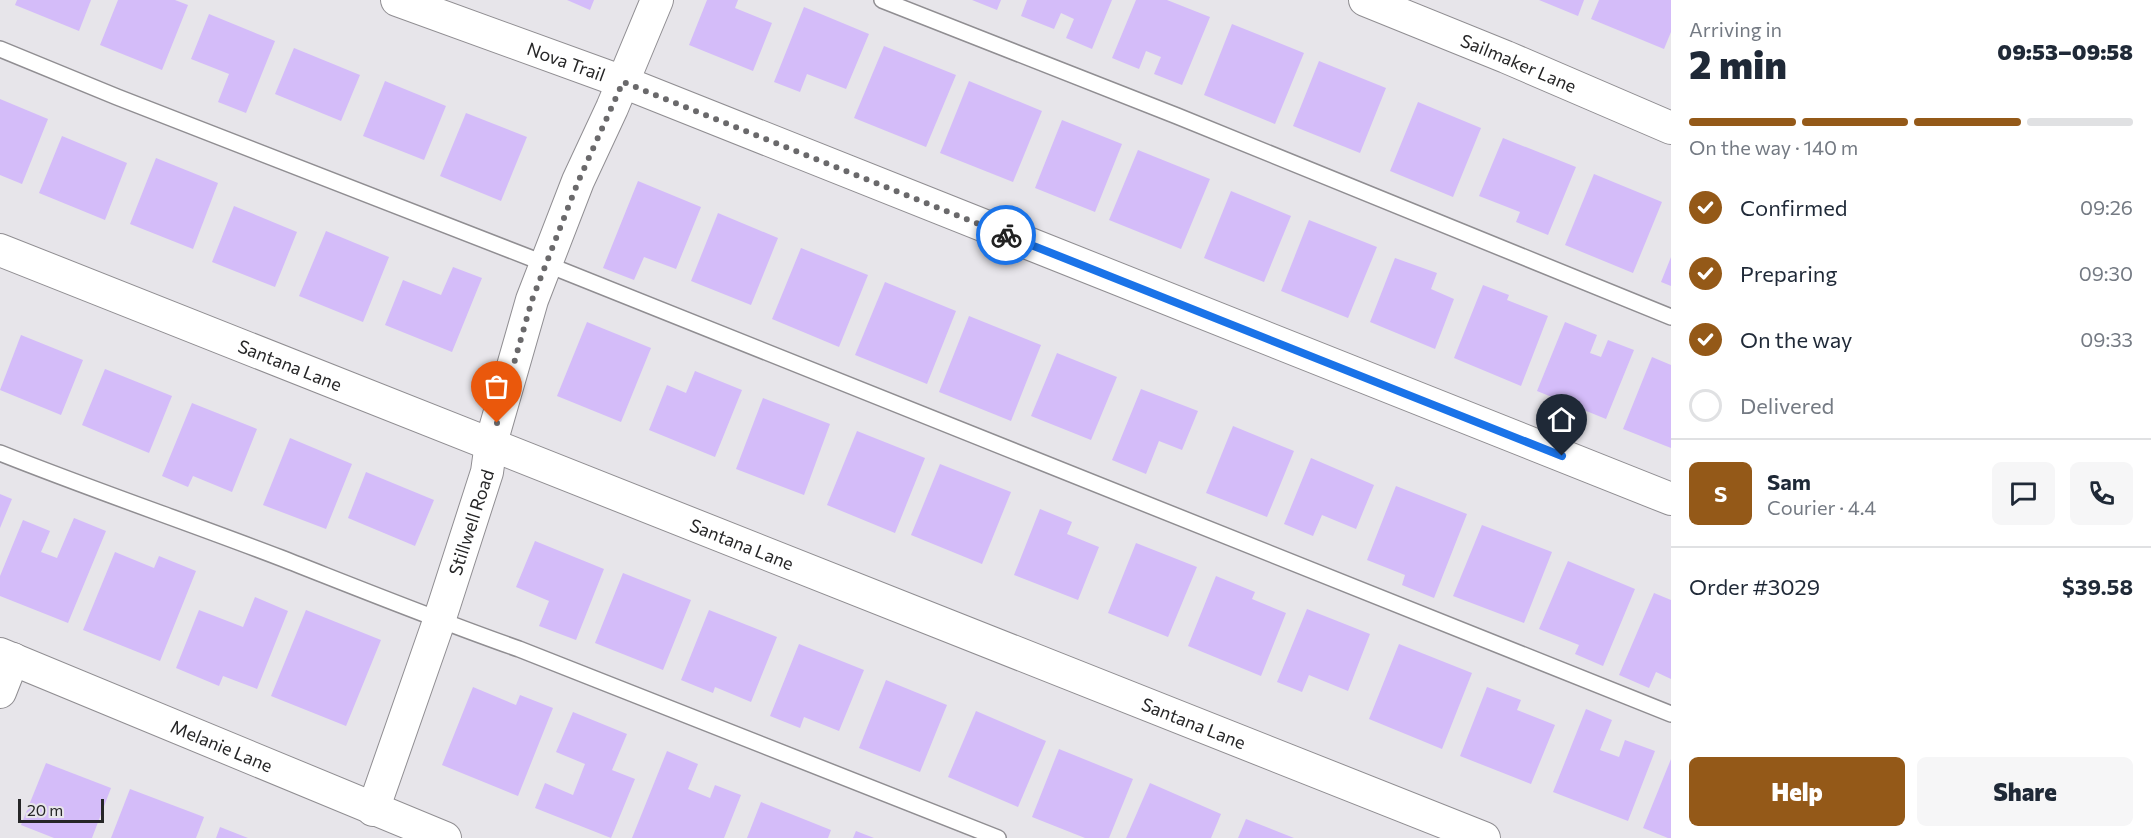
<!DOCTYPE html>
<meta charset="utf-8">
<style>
:root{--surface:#fff;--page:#f6f6f7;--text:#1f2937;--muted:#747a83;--line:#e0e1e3;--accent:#945918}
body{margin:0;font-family:Commissioner,sans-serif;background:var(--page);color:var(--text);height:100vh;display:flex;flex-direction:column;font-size:22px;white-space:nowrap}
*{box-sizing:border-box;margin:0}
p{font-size:20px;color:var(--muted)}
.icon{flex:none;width:33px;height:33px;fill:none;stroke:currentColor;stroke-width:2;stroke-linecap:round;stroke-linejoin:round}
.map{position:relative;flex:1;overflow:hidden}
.details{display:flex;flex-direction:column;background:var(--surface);width:480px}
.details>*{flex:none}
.scale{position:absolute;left:18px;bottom:15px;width:86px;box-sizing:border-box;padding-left:6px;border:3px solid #262627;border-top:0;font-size:16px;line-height:21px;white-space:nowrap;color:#262627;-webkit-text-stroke:4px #e7e5ea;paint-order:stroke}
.pin{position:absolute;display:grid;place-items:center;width:51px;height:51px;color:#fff;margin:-62px -26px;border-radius:50% 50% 50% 0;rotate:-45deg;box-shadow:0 0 6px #0007}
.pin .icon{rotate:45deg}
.courier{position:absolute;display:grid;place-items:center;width:60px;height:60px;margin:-30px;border:4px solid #1a73e8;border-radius:50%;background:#fff;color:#222;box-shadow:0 2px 8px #0007}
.summary em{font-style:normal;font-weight:800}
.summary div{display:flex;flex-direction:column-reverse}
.summary{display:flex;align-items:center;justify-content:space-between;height:102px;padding:0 18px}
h1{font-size:39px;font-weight:800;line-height:45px}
.bar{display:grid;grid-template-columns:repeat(4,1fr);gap:9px 6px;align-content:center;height:72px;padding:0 18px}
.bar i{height:8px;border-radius:4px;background:var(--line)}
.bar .current{background:var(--accent)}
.bar p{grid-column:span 4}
.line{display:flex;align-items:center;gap:15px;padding:0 18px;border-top:2px solid var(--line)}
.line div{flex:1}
.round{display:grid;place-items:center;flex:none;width:63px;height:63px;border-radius:9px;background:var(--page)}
ol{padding:0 18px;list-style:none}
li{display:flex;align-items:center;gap:18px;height:66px}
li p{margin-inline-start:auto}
li .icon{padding:6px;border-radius:50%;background:var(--accent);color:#fff;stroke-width:4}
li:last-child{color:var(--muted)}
li i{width:33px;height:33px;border:3px solid var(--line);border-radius:50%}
.cta{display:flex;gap:12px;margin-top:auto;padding:12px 18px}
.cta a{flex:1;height:69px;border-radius:9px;background:var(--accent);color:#fff;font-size:24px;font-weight:800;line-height:69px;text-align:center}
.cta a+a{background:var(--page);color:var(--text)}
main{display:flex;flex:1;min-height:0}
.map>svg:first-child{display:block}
</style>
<main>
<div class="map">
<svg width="1671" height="838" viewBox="0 0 1671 838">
<rect width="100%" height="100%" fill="#e7e5ea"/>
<!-- building -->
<g fill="#d4bcf9">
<path d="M17,0H91L79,31L15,5Z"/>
<path d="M118,0H175L188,5L162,70L100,45Z"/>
<path d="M567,0H594L590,10Z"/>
<path d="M707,0H738L735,8L772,23L753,71L689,45Z"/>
<path d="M972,0H1001L997,10Z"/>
<path d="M1027,0H1112L1092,49L1066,38L1074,19L1061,13L1054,29L1021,16Z"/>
<path d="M1136,0H1167L1210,17L1182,85L1154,74L1161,57L1146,51L1139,69L1112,58Z"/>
<path d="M1539,0H1584L1578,16Z"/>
<path d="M1599,0H1671V32L1664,49L1591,19Z"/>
<path d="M804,7L869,34L846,89L807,74L800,92L774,82Z"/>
<path d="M209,14L275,41L246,113L218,102L229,74L191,59Z"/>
<path d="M1232,24L1304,53L1275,124L1204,95Z"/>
<path d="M884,46L956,75L926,147L854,118Z"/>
<path d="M294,48L360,75L341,121L275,94Z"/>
<path d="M1319,61L1386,88L1360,153L1293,126Z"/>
<path d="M385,81L446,106L424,160L363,136Z"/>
<path d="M969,81L1042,111L1013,182L940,153Z"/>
<path d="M0,99L48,119L22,184L0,175Z"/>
<path d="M1418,102L1481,128L1453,197L1390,171Z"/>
<path d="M466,113L527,137L501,201L440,176Z"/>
<path d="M1062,120L1122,144L1095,212L1035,188Z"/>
<path d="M62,136L127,163L105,220L39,193Z"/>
<path d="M1503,138L1576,167L1548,235L1516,222L1520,212L1479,196Z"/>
<path d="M1138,150L1210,179L1181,249L1109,220Z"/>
<path d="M156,158L218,183L193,249L130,224Z"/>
<path d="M1594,174L1662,202L1633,273L1565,245Z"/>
<path d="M638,181L701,207L676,269L644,257L634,280L603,268Z"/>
<path d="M1231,191L1291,216L1264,282L1204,258Z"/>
<path d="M234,206L297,232L275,287L212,262Z"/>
<path d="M718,213L778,238L751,305L691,281Z"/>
<path d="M1309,220L1377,247L1348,318L1281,291Z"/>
<path d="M326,231L389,257L363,322L299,296Z"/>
<path d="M801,248L868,275L839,347L772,319Z"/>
<path d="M1671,257V286L1661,282Z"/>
<path d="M1395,258L1437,273L1431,289L1454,299L1435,349L1370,322Z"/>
<path d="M453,267L482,278L452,352L385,325L403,280L441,295Z"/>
<path d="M885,282L956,311L927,384L855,355Z"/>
<path d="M1483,285L1509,295L1507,300L1548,316L1521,386L1454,358Z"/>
<path d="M969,316L1041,345L1011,421L939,392Z"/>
<path d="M587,322L651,348L621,422L557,396Z"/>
<path d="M1565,322L1597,335L1590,353L1601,357L1608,340L1634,350L1606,419L1537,391Z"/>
<path d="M21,335L83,360L61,415L0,390Z"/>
<path d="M1057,353L1117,377L1091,440L1031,416Z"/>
<path d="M1652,357L1671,365V448L1623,429Z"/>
<path d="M105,369L172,396L149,453L82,425Z"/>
<path d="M695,371L742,390L715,457L649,430L667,385L686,393Z"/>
<path d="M1141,389L1198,411L1182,450L1159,441L1146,474L1112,460Z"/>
<path d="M763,398L830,424L804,495L736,469Z"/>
<path d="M192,403L257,429L232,492L193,476L188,487L162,476Z"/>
<path d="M1233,426L1294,451L1267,517L1206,493Z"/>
<path d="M857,431L925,458L895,533L827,505Z"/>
<path d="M290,438L352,464L326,529L263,505Z"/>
<path d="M1311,458L1374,485L1356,529L1322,515L1313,536L1284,524Z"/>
<path d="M940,464L1011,492L982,564L911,535Z"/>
<path d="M366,472L434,500L415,546L348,518Z"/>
<path d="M1396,486L1467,514L1434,598L1402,585L1405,575L1367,560Z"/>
<path d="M0,494L12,499L0,528Z"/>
<path d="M1040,509L1072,522L1067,534L1099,547L1078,600L1014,575Z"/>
<path d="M74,518L106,531L68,623L0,596V576L23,520L50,531L41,552L57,558Z"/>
<path d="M1482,525L1552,552L1524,623L1453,596Z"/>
<path d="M535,541L604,569L576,640L539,626L549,601L516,587Z"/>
<path d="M1136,543L1197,567L1168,637L1108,613Z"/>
<path d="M115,552L154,568L159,556L196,571L160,661L83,630Z"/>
<path d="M1568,561L1635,589L1603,666L1575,654L1579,645L1539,629Z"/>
<path d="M623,573L691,600L663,670L595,643Z"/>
<path d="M1216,576L1255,592L1252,599L1286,613L1261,676L1188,646Z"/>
<path d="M1654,593L1671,600V679L1656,672L1649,688L1619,675Z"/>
<path d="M255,597L288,611L257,689L223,676L219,686L176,668L199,610L243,627Z"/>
<path d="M1307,609L1370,634L1348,691L1309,675L1302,692L1277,682Z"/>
<path d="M306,610L381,640L346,726L271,696Z"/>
<path d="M709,610L777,637L751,702L715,687L713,693L681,680Z"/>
<path d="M799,644L864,670L839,731L804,717L800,728L770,716Z"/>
<path d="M1399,644L1472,673L1442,749L1369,719Z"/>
<path d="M886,680L947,705L920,772L859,748Z"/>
<path d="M473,687L516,705L520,695L553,708L518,796L442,765Z"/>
<path d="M1487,687L1521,700L1517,710L1555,725L1531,784L1460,756Z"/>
<path d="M1586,709L1612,720L1600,750L1619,757L1625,740L1655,751L1628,821L1553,792Z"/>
<path d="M976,711L1046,741L1018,807L948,777Z"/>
<path d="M573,712L627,734L612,770L635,779L611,838L535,808L545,783L573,795L585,764L556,752Z"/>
<path d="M1059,749L1133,779L1109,838H1085L1032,817Z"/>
<path d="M667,751L698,764L688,789L710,798L715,785L741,795L724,838H632Z"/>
<path d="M1671,759V838H1668L1643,828Z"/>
<path d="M46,763L111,788L92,838H54L21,825Z"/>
<path d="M1150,783L1221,814L1211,838H1126Z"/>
<path d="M130,789L204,817L196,838H111Z"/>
<path d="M761,802L831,830L828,838H747Z"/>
<path d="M1246,819L1294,838H1238Z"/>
<path d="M220,827L248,838H216Z"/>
<path d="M856,831L874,838H853Z"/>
</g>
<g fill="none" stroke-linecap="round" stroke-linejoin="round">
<!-- service casing -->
<g stroke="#908e92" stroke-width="18">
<g id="service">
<path d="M882,0L1177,116L1671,317"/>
<path d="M0,49L117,97L546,264L1671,714"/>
<path d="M0,453C93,490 187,522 281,558C360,589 439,621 519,649L998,838"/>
</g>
</g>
<!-- minor casing -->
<g stroke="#908e92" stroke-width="34">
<g id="minor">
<path id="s1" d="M397,0L623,82L1671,499"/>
<path id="s2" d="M1365,0L1506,57L1671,128"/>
<path id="s3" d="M0,250L1484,838"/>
<path id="s4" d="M0,654L445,838"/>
<path d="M0,692L13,659"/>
<path id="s5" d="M373,810L439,621L487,472L491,443L532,300L578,181L612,108L657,0"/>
</g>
</g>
<!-- service -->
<use href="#service" stroke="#fff" stroke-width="15"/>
<!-- minor -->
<use href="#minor" stroke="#fff" stroke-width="32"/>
</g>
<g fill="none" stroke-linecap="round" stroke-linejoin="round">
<!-- done -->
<path stroke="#6a696b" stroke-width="6" stroke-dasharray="0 10.8" d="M497,423L532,300L578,182L623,82L1006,235"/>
<!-- route -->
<path stroke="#1a73e8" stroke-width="8" d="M1006,235L1562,456"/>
</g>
<g text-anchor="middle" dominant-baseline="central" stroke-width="5" stroke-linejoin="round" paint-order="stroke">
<!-- street labels -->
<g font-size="18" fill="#262627" stroke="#e7e5ea">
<text stroke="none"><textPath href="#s1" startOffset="180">Nova Trail</textPath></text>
<text stroke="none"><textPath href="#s2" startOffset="166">Sailmaker Lane</textPath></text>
<text stroke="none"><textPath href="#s3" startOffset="312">Santana Lane</textPath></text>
<text stroke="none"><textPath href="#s5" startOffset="304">Stillwell Road</textPath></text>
<text stroke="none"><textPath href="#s3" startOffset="798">Santana Lane</textPath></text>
<text stroke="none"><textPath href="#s3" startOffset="1284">Santana Lane</textPath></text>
<text stroke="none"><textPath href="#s4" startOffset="240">Melanie Lane</textPath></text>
</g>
</g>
</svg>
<div class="scale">20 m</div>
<div class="pin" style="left:497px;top:423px;background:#ea580c"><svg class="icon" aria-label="bag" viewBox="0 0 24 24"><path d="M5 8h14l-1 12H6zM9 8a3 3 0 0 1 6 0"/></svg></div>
<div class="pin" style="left:1562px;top:456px;background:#1f2937"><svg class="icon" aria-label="home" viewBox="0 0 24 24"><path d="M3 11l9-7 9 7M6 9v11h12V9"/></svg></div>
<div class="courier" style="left:1006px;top:235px"><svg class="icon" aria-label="bike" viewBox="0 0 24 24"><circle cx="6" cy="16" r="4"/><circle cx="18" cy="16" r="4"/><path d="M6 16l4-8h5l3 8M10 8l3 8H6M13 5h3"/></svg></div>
</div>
<section class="details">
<div class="summary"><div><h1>2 min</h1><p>Arriving in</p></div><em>09:53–09:58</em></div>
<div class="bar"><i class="current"></i><i class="current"></i><i class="current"></i><i></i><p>On the way · 140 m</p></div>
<ol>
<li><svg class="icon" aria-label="check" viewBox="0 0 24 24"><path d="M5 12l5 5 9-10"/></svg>Confirmed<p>09:26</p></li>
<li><svg class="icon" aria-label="check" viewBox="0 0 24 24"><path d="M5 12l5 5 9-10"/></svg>Preparing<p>09:30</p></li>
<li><svg class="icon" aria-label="check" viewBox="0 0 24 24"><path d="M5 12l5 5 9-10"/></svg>On the way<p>09:33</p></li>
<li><i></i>Delivered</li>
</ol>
<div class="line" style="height:108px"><b class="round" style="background:var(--accent);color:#fff">S</b><div><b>Sam</b><p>Courier · 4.4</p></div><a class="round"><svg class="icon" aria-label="chat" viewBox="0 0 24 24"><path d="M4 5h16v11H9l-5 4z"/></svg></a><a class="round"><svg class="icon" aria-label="phone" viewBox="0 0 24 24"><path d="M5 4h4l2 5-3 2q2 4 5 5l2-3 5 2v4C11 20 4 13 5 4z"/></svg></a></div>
<div class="line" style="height:78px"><div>Order #3029</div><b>$39.58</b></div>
<div class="cta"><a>Help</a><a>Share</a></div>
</section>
</main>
